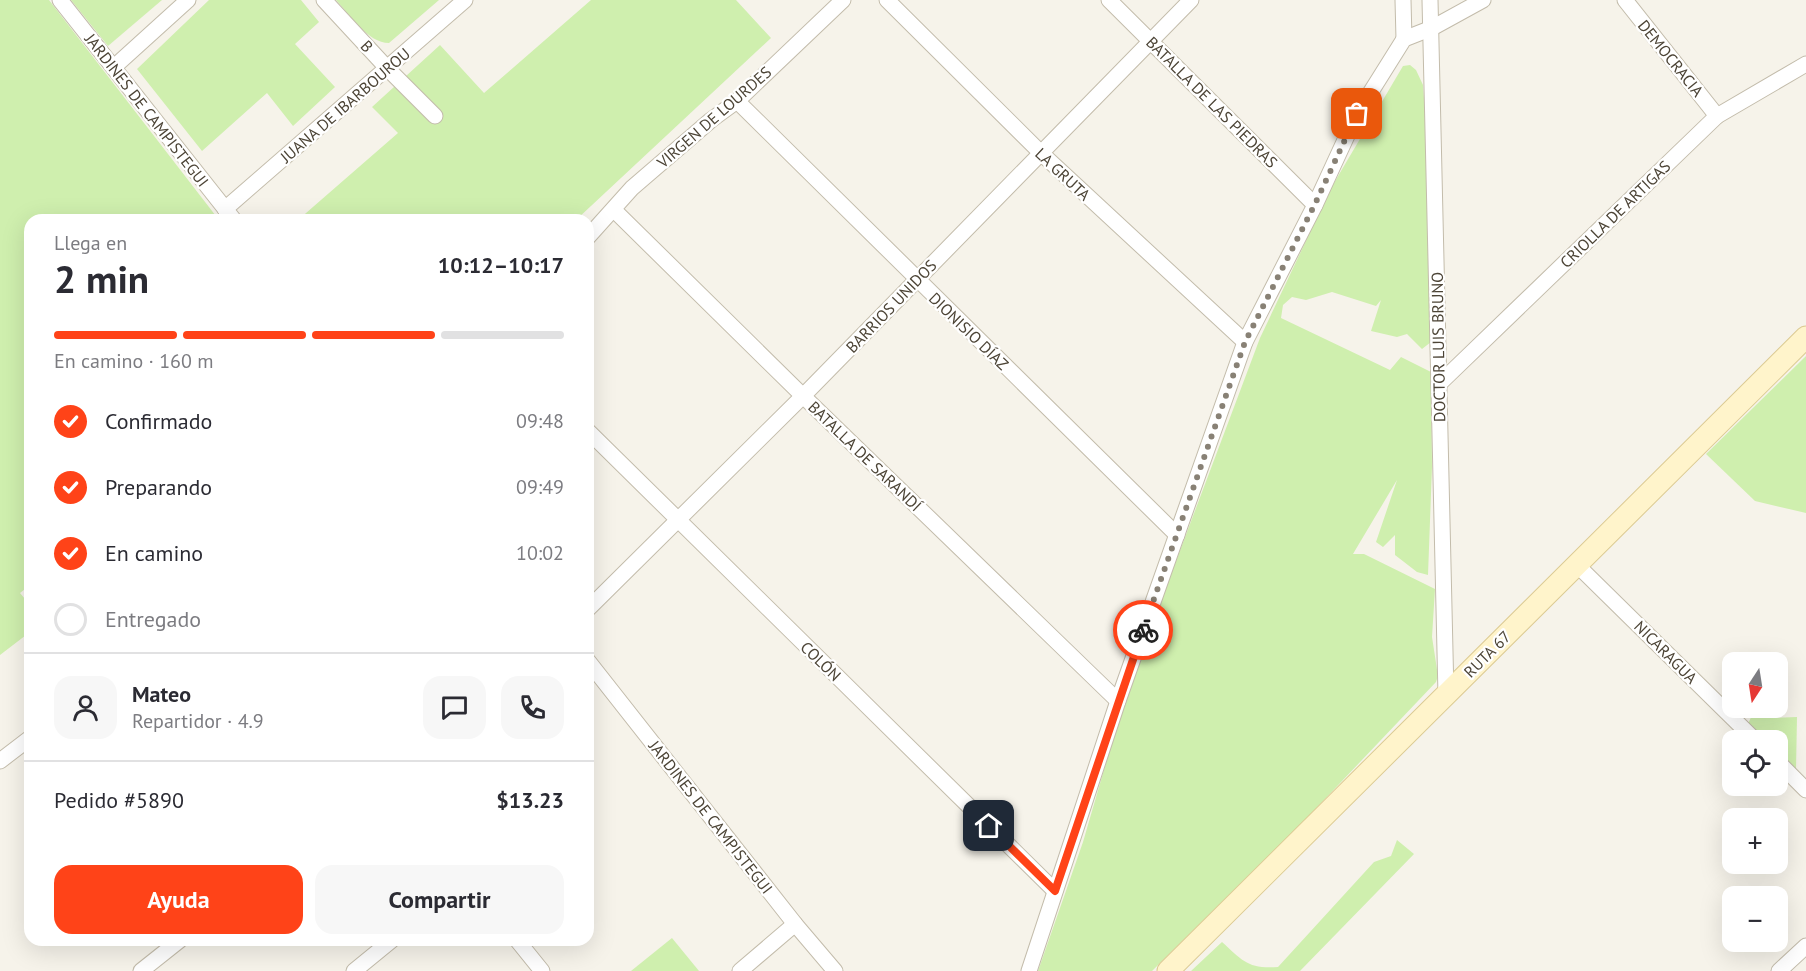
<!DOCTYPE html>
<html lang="es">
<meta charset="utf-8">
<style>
:root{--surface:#fff;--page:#f7f7f7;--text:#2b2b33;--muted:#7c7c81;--line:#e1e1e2;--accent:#ff4318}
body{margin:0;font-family:"PT Sans",sans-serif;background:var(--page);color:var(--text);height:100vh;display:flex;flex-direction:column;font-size:22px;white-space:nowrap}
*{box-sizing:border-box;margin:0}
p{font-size:20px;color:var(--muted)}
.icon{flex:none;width:33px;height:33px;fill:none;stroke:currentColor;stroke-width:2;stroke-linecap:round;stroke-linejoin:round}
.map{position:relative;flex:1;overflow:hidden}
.drawer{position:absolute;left:24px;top:214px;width:570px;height:732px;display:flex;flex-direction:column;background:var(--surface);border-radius:18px;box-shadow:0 6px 24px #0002}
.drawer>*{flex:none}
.needle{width:39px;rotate:192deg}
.fabs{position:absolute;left:1722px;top:652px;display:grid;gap:12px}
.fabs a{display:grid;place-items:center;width:66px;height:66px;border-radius:12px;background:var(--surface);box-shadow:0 6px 24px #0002;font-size:30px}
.pin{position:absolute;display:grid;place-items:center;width:51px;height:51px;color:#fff;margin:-26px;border-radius:12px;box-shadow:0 3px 9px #0006}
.courier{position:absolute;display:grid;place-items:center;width:60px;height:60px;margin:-30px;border:4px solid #ff4318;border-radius:50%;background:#fff;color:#222;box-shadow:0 2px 8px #0007}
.headline em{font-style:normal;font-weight:600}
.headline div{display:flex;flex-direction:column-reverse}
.headline{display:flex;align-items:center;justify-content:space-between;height:102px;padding:0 30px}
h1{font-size:39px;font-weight:600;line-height:45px}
.bar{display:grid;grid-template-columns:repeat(4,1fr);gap:9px 6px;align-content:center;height:72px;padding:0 30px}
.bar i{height:8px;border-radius:4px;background:var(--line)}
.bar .active{background:var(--accent)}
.bar p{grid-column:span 4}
.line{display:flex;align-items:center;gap:15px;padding:0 30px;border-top:2px solid var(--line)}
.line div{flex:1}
.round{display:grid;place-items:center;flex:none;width:63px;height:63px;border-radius:18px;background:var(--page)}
ol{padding:0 30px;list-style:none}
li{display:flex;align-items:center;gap:18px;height:66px}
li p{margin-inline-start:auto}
li .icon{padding:6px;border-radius:50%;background:var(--accent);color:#fff;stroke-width:4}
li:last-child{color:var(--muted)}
li i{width:33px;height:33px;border:3px solid var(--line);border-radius:50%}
.primary-button{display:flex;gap:12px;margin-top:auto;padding:12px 30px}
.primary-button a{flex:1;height:69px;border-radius:18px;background:var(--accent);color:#fff;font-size:24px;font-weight:600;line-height:69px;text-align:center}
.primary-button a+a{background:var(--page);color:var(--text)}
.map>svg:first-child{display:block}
</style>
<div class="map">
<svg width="1806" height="971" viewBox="0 0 1806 971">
<rect width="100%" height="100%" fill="#f6f3ea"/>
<!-- green -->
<g fill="#cfefae">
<path d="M0,0H49L219,220H30V585L20,593L30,605V632L0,655Z"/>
<path d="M71,0H162L108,46Z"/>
<path d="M209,0H301L319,22L295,44L335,87L293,126L267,93L202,151L137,69Z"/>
<path d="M336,0H439L389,43C368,43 350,15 336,0Z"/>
<path d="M591,0H736L771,38L576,220H298L398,133L372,107L440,45L484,93Z"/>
<path d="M1410,65L1416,70L1423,85L1429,163L1431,342L1422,349L1407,334L1397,337L1371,331L1381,300L1376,306L1332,292L1306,300L1292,297L1283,305L1281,318L1390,370L1401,357L1431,372L1432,467L1428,575L1417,572L1395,555V535L1383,547L1376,542L1397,480L1353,554H1364L1435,589L1432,637L1438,676L1436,682L1305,820L1152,971H1038L1083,842L1126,694L1260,338L1331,188L1403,66Z"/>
<path d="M1806,356V513L1755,501L1706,454Z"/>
<path d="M1752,715L1769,718L1797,717L1796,770L1793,771L1778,755V741H1765L1748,724Z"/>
<path d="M1397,840L1414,854L1300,971H1191L1222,942C1243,961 1248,969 1278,967L1374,862L1391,856Z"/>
<path d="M672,938L699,971H631Z"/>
</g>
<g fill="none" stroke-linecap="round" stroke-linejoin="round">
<!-- street casing -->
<g stroke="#c3bcab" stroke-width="17">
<g id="street">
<path d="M60,0L234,220"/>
<path d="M324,0L387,68L435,116"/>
<path d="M887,0L1041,153L1245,342"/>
<path d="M1109,0L1315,205"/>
<path d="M1403,0L1404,39"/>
<path d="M1430,0L1446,695"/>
<path d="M1625,0L1717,116"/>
<path d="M114,67L188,0"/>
<path d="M737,101L1177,535"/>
<path d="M225,209L465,0"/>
<path d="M614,210L803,396L1118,701"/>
<path d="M588,237L632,188L711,120L737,101L843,0"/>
<path d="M1439,384L1717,116L1806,64"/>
<path d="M588,431L1055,891"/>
<path d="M1576,564L1756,741"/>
<path d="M588,609L803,396L1191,0"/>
<path d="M588,661L795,924L835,971"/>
<path d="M0,761L30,738"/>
<path d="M1778,762L1806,790"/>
<path d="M517,940L542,971"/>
<path d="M141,971L180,940"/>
<path d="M354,971L392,940"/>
<path d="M740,971L795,924"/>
<path d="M1029,971L1118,701L1245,342L1315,205L1357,114L1404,39L1432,28L1483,0"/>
<path d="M1779,971L1806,946"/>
</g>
</g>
<!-- secondary casing -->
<g stroke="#dccb94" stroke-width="23">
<path id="secondary" d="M1168,971L1806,337"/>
</g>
<!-- street -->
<use href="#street" stroke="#fff" stroke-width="15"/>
<!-- secondary -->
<use href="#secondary" stroke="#fff4cb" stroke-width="21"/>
</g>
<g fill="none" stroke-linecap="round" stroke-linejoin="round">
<!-- done -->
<path stroke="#888175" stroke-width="6" stroke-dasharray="0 10.8" d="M1143,630L1245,342L1315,204L1357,114"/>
<!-- route -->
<path stroke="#ff4318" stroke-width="8" d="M989,826L1055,891L1143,630"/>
</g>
<g text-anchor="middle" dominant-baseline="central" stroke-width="4.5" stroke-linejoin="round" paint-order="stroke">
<!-- street labels -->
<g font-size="16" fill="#4c4436" stroke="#fff">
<text transform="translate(367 46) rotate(47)">B</text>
<text transform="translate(1671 58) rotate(51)">DEMOCRACIA</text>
<text transform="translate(1212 102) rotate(45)">BATALLA DE LAS PIEDRAS</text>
<text transform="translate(345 105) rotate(-41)">JUANA DE IBARBOUROU</text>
<text transform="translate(147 110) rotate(52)">JARDINES DE CAMPISTEGUI</text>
<text transform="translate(714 117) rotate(-41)">VIRGEN DE LOURDES</text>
<text transform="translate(1063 174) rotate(43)">LA GRUTA</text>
<text transform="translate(1615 214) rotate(-44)">CRIOLLA DE ARTIGAS</text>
<text transform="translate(891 306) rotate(-46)">BARRIOS UNIDOS</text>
<text transform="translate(969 331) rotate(44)">DIONISIO DÍAZ</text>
<text transform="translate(1438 347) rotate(-91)">DOCTOR LUIS BRUNO</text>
<text transform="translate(865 456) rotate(44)">BATALLA DE SARANDÍ</text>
<text transform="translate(1666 652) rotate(45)">NICARAGUA</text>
<text transform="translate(1487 654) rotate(-45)">RUTA 67</text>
<text transform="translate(821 661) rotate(44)">COLÓN</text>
<text transform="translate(711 817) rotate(52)">JARDINES DE CAMPISTEGUI</text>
</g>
</g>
</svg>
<div class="fabs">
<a><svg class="needle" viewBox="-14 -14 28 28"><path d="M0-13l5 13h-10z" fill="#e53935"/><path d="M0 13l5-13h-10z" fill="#7c7c81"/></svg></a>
<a><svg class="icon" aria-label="locate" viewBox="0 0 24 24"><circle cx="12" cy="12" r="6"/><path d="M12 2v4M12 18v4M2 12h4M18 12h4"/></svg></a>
<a>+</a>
<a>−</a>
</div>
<div class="pin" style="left:1357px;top:114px;background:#ea580c"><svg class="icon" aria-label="bag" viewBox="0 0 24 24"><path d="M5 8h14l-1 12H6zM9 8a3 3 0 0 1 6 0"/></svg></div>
<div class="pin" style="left:989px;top:826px;background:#1f2937"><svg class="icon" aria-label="home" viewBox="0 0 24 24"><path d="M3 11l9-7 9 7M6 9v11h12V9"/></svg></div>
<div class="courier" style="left:1143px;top:630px"><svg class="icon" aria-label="bike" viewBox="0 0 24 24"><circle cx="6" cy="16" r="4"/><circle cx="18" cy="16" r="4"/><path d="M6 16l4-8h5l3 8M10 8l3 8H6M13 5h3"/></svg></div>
<section class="drawer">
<div class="headline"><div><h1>2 min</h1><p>Llega en</p></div><em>10:12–10:17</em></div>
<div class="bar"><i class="active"></i><i class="active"></i><i class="active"></i><i></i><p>En camino · 160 m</p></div>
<ol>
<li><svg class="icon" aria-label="check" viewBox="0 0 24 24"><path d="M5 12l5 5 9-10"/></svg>Confirmado<p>09:48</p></li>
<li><svg class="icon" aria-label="check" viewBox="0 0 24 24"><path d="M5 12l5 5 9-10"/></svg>Preparando<p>09:49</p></li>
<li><svg class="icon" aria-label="check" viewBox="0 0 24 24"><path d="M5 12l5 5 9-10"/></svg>En camino<p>10:02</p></li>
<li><i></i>Entregado</li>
</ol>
<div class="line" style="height:108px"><a class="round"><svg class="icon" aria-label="person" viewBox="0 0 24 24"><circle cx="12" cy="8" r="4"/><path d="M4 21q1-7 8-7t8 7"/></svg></a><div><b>Mateo</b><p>Repartidor · 4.9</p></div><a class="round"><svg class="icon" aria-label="chat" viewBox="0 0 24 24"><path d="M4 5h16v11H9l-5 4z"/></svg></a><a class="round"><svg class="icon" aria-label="phone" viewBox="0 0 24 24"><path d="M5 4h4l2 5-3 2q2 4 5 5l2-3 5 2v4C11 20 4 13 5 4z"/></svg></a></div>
<div class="line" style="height:78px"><div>Pedido #5890</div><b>$13.23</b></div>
<div class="primary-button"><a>Ayuda</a><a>Compartir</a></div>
</section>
</div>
